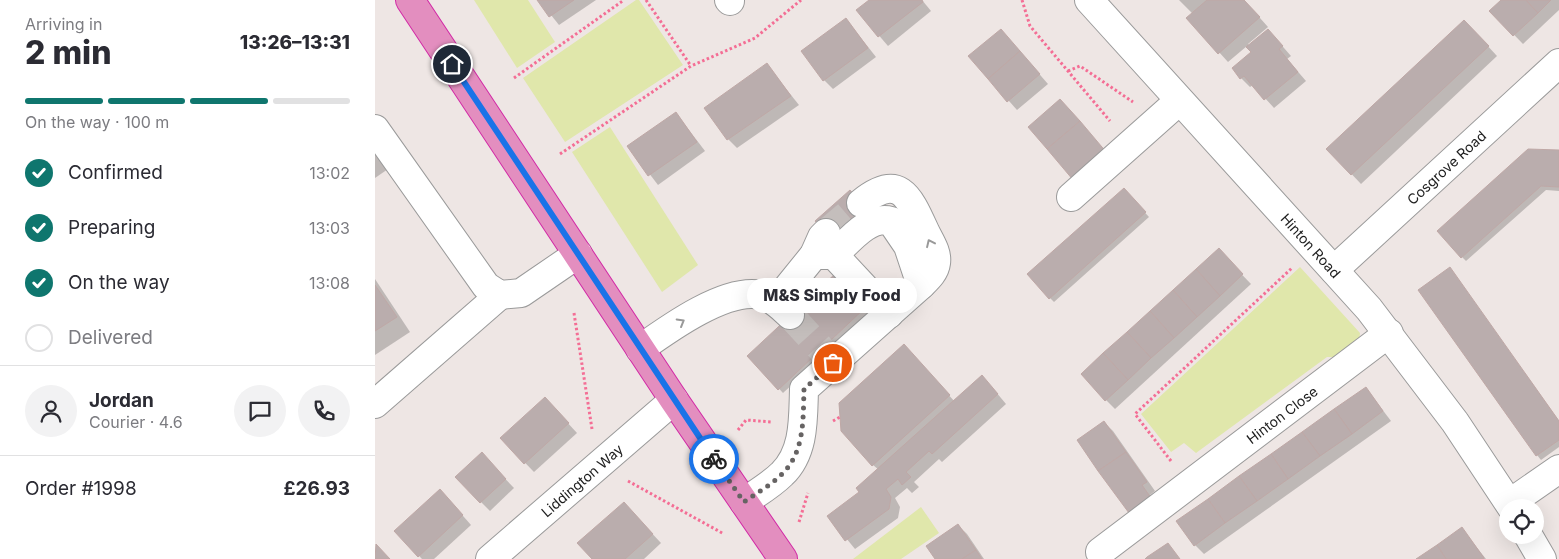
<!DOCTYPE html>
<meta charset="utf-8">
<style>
:root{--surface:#fff;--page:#f2f2f3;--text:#2b2b33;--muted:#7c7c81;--line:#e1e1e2;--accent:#0f766e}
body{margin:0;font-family:Inter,sans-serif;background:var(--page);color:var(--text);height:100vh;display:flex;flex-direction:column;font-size:19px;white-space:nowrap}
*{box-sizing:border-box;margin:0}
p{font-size:16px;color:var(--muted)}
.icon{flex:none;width:28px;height:28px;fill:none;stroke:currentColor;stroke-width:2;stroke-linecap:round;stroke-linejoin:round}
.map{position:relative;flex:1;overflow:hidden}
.side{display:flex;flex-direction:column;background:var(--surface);width:375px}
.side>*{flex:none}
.buttons{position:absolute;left:1124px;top:499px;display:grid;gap:10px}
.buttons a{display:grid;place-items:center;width:45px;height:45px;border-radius:50%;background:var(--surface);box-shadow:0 5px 20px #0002;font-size:25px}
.pin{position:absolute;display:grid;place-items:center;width:42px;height:42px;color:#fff;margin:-21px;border:2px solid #fff;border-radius:50%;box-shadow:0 1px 5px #0007}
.courier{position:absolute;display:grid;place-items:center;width:50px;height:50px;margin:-25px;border:4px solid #1a73e8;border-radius:50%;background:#fff;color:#222;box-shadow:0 1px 6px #0007}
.bubble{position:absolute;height:35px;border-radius:18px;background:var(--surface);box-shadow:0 5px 20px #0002;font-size:16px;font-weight:800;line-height:35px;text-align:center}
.head em{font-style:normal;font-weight:800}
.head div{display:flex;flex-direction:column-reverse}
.head{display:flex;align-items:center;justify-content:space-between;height:85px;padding:0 25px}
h1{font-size:32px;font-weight:800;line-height:38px}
.bar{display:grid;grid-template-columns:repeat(4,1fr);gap:8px 5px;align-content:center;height:60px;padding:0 25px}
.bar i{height:6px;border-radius:4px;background:var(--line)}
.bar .current{background:var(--accent)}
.bar p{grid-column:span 4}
.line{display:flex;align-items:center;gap:12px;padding:0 25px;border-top:1px solid var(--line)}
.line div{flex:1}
.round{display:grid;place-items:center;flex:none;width:52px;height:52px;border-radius:26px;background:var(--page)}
ol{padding:0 25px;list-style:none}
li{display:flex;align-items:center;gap:15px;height:55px}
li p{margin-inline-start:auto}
li .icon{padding:5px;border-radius:50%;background:var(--accent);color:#fff;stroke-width:4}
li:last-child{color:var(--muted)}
li i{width:28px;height:28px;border:2px solid var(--line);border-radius:50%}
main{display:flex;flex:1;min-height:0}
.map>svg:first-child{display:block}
</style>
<main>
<section class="side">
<div class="head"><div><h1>2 min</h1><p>Arriving in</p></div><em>13:26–13:31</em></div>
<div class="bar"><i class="current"></i><i class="current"></i><i class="current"></i><i></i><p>On the way · 100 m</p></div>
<ol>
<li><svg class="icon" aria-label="check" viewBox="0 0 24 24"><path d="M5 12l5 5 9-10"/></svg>Confirmed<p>13:02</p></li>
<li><svg class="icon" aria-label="check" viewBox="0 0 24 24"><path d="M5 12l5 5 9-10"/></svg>Preparing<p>13:03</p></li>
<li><svg class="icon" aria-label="check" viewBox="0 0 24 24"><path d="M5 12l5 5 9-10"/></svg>On the way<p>13:08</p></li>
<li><i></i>Delivered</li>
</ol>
<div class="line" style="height:90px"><a class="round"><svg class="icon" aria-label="person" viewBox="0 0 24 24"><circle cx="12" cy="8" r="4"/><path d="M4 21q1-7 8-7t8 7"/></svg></a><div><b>Jordan</b><p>Courier · 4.6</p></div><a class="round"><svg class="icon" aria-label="chat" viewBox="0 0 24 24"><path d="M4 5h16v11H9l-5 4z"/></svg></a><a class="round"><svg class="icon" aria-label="phone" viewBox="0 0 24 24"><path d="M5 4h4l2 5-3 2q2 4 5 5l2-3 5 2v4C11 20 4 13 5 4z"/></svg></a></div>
<div class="line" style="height:65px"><div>Order #1998</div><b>£26.93</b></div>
</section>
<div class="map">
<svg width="1184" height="559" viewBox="0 0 1184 559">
<rect width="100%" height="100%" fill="#eee6e4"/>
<!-- grass -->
<g fill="#e0e7ab">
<path d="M99,0H153L180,42L142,68Z"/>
<path d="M261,0H264L308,65L190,142L148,78Z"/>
<path d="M235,127L323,265L287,292L197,152Z"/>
<path d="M925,267L985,333L984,342L971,357H952L821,453L809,443L796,452L766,414Z"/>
<path d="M546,507L564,533L526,559H478Z"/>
</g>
<!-- shadow -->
<g fill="#0003">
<path d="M164,0H221L184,25Z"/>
<path d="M496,0H547L556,11L513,46L483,11Z"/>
<path d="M804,0H869L893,27L873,44L875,46L902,40L916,56L912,59L931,81L899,108L878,85L875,87L866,78L877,52L872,46L853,62L813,18L818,14Z"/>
<path d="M1128,0H1184V10L1148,44L1116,11Z"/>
<path d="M471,19L501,57L458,89L449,80Z"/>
<path d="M626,30L673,84L642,110L595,57Z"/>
<path d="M1098,30L1122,56L986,184L953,149Z"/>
<path d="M392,65L424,105L362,148L353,139Z"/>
<path d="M301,113L330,151L283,185L254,147Z"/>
<path d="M0,144L16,167L0,178Z"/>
<path d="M1184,151V191L1171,190L1091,261L1087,257Z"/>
<path d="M753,194L774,217L679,302L675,298Z"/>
<path d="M850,257L876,284L740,409L731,400Z"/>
<path d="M1075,269L1184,421V447L1166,460L1162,455Z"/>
<path d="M461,274L496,312L408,393L374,356Z"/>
<path d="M0,279L35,332L0,355Z"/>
<path d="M533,350L580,402L616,386L631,404L567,462L564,459L539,482L544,487L537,493L532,488L520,498L525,507L523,518L480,549L453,516L486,492L504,470L498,465Z"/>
<path d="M991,388L1016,421L829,554L820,545Z"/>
<path d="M179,408L202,433L159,472L127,439Z"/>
<path d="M729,422L738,431L780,491L775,495L784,507L764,522Z"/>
<path d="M115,463L139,488L115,511L106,502Z"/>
<path d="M74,500L96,525L59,559H47L21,531Z"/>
<path d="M257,512L286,543L269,559H219Z"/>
<path d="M583,525L592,534L609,559H562Z"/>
<path d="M1087,529L1111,559H1043Z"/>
</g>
<!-- building -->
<g fill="#baadad" stroke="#bfa8a6">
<path d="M162,0H199L174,17Z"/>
<path d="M494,0H547L548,2L503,37L481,10Z"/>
<path d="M832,0H869L885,17L843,54L811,18Z"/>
<path d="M1126,0H1151L1163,13L1138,36L1114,11Z"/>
<path d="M1151,0H1176L1163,13Z"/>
<path d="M471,18L493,48L448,81L426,51Z"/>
<path d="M1089,20L1114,46L976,175L951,149Z"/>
<path d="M626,29L645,51L613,79L593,56Z"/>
<path d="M893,29L908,46L904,49L923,72L889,100L869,76L865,79L857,68L876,52L871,47Z"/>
<path d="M645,51L665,74L632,102L613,79Z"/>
<path d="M392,63L416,96L352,140L329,108Z"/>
<path d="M685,99L705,121L672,149L653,127Z"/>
<path d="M301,112L322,142L273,176L252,146Z"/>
<path d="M705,121L732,153L699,181L672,149Z"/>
<path d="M1153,149L1184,150V187L1166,186L1086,258L1062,231Z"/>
<path d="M749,188L771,212L674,299L652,274Z"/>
<path d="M475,190L493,211L458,241L440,221Z"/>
<path d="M844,248L868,274L845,296L821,269Z"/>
<path d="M1075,267L1184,421V440L1161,456L1043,290Z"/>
<path d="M821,269L845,296L822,317L798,290Z"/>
<path d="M461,273L492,306L403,390L372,356Z"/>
<path d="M0,285L22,317L0,331Z"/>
<path d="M798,290L822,317L799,338L775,311Z"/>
<path d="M775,311L799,338L776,358L752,332Z"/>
<path d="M752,332L776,358L753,380L728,353Z"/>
<path d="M529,344L575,395L497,466L466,431L464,403Z"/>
<path d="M728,353L753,380L730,401L706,374Z"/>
<path d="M607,375L623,394L557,454L554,451L531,472L536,477L527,485L523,479L511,489L516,497L514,509L470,541L452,516L484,492L481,488Z"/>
<path d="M991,387L1008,411L977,434L959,409Z"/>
<path d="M170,397L194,423L149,464L125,438Z"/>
<path d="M959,409L977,434L945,456L927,432Z"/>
<path d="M729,421L751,452L723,471L702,440Z"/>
<path d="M927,432L945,456L913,479L896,454Z"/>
<path d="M107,452L131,479L105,503L80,477Z"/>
<path d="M751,452L772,482L767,485L776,498L754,513L723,471Z"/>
<path d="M896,454L913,479L882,501L864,476Z"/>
<path d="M864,476L882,501L850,523L833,499Z"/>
<path d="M65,489L88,515L43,557L19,531Z"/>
<path d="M833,499L850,523L819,546L801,521Z"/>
<path d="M249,502L278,534L250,559H217L202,543Z"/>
<path d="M583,524L601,550L587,559H560L551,546Z"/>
<path d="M1087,527L1109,558L1107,559H1071L1062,545Z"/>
<path d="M793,543L805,559H770L772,557Z"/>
<path d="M1,544L15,559H0Z"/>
<path d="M1062,545L1071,559H1041Z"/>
<path d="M601,550L607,559H587Z"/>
</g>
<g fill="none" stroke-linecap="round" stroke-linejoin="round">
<!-- minor-tunnel -->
<g stroke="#c4bebc" stroke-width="28" stroke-dasharray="28 14" stroke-linecap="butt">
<path d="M451,233L486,203"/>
<path d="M415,315L447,350"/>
</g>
<!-- minor casing -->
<g stroke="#9a9a9a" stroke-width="30">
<g id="minor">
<path d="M354,0L355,1"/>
<path id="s1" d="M714,0L994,309L1080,422L1137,508"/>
<path d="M0,129L111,286L125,295L146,293L203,254"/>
<path d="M696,197L804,101"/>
<path d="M439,255H459L514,314"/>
<path d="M459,255C474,241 494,215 516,221L533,246L546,285"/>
<path id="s2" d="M959,270L1184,63"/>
<path d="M401,302L439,255L447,237L451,233"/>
<path d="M265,349C293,329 351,287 386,295C398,298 406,307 415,315"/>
<path d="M0,404L125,295"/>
<path d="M369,502C382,493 396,485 407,474C430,452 428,418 429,389L546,285C552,279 560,272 561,263C563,252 554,240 550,231C534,196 524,172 486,203"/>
<path d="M1135,503L1184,469"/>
<path d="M1153,535L1167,559"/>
<path id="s3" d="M725,552L1014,333"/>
<path id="s4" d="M115,559L299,400"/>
</g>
</g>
<!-- highway casing -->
<g stroke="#d22aa6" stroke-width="30">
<path id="highway" d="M35,0L299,400L408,559"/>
</g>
<!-- path -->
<g stroke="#f46e95" stroke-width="3" stroke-dasharray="2.5 2.5" stroke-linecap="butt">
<path d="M271,0L316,66"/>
<path d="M647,0L655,26L735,121"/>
<path d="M693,71L705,66L758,102"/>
<path d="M139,78L249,0"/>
<path d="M185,154L316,66L380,38L426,0"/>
<path d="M199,313L217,429"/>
<path d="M458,421L465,417"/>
<path d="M363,430L371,420L397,422"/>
<path d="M796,461L760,414L917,268"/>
<path d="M253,481L349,534"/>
<path d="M424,522L433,493"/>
</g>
<!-- minor -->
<use href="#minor" stroke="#fff" stroke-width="28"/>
<!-- highway -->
<use href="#highway" stroke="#e38ebf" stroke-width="28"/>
</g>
<!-- one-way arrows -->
<defs><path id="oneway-chevron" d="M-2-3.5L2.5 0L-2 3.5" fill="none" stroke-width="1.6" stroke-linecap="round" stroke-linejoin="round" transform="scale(1.25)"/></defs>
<g stroke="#999">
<use href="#oneway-chevron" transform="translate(555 243) rotate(-115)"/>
<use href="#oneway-chevron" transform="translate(306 322) rotate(-30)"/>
</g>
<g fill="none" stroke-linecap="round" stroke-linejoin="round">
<!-- done -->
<path stroke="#666363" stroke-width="5" stroke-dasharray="0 9" d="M339,459L369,502C382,493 396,485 407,474C430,452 428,418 429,389L458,363"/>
<!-- route -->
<path stroke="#1a73e8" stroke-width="6" d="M77,64L339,459"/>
</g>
<g text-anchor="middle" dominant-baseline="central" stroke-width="5" stroke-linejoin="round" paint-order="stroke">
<!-- street labels -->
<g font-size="14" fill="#1d1d1d" stroke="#fff">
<text stroke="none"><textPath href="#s2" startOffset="152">Cosgrove Road</textPath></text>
<text stroke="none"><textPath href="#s1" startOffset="331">Hinton Road</textPath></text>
<text stroke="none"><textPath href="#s3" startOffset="228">Hinton Close</textPath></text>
<text stroke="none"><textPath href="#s4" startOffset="121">Liddington Way</textPath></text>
</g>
</g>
</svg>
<div class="buttons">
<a><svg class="icon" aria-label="locate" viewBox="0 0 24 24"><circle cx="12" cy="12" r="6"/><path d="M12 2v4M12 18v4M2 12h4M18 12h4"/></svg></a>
</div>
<div class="pin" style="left:458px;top:363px;background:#ea580c"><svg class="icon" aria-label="bag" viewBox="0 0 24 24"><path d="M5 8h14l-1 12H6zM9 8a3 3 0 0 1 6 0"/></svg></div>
<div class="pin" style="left:77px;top:64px;background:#1f2937"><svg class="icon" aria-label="home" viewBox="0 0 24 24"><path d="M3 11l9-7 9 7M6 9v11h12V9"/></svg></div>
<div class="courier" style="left:339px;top:459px"><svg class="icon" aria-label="bike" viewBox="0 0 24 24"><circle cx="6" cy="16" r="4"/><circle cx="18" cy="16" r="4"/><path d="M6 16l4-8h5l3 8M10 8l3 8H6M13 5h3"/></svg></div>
<div class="bubble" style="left:372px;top:278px;width:170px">M&amp;S Simply Food</div>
</div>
</main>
